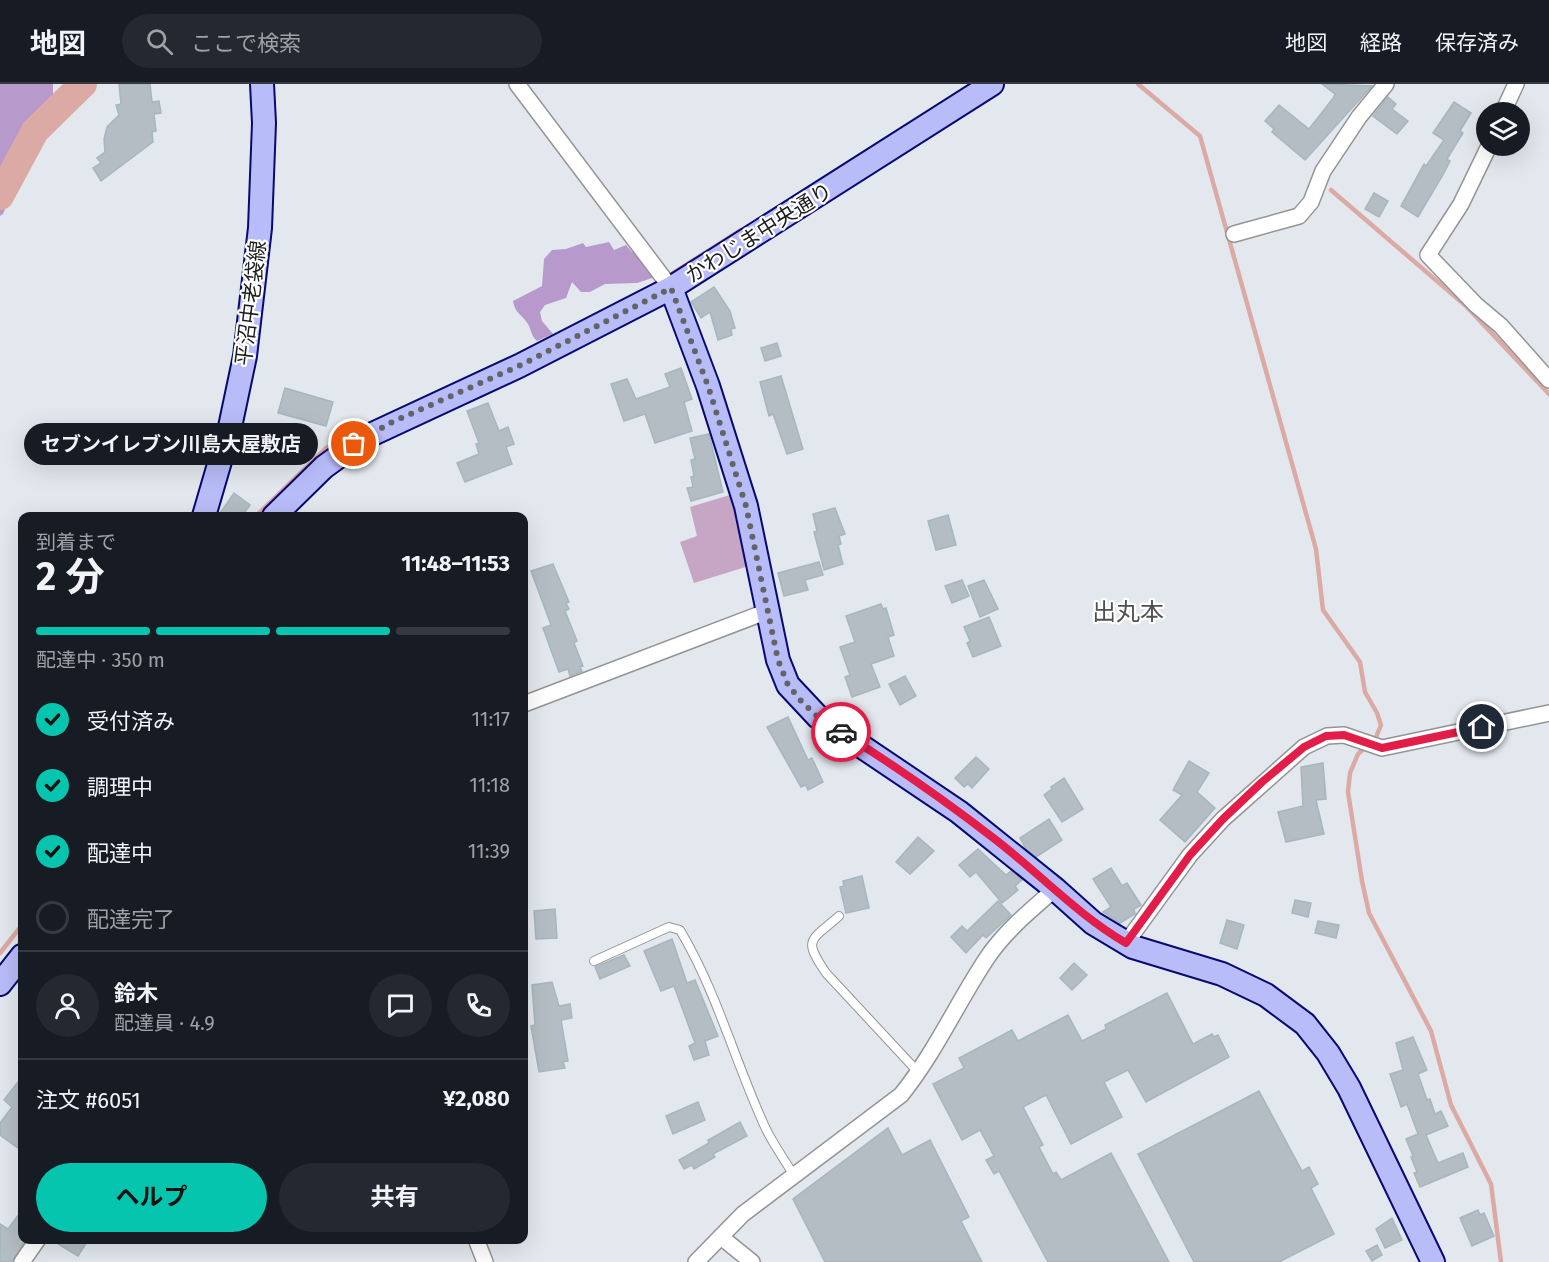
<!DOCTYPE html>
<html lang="ja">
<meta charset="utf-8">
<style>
:root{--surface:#171b24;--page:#242831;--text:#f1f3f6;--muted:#9ea1a6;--line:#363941;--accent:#05c5ae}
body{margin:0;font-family:"Fira Sans","Noto Sans JP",sans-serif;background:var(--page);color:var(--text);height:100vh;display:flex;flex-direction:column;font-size:22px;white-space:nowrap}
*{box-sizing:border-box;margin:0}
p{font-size:20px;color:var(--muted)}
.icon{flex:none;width:33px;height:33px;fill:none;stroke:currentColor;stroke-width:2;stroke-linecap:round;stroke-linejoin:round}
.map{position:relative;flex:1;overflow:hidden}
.panel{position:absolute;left:18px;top:428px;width:510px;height:732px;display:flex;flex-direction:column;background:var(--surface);border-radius:12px;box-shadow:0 6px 24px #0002}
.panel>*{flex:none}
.buttons{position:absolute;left:1476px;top:18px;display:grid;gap:12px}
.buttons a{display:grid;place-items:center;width:54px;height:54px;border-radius:50%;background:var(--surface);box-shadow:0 6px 24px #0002;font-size:30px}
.pin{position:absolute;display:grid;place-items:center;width:51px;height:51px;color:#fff;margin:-26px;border:3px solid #fff;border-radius:50%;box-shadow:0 2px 6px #0007}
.courier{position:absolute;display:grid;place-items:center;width:60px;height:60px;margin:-30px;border:4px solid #e11d48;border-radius:50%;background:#fff;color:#222;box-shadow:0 2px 8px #0007}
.bubble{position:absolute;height:42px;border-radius:21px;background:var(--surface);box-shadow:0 6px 24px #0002;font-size:20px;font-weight:700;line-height:42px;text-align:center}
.summary em{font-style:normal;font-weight:700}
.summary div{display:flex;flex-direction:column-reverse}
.summary{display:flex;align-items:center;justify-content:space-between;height:102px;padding:0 18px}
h1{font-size:39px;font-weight:700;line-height:45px}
.bar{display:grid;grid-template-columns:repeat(4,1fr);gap:9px 6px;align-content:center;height:72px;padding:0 18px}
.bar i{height:8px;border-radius:4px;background:var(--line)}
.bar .active{background:var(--accent)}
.bar p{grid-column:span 4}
.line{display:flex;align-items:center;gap:15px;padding:0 18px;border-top:2px solid var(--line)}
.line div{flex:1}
.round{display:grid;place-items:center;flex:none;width:63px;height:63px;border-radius:32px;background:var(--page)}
ol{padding:0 18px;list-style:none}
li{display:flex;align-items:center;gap:18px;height:66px}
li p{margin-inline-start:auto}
li .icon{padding:6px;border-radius:50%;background:var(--accent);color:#111;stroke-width:4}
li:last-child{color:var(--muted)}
li i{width:33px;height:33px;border:3px solid var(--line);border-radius:50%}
.primary-button{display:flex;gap:12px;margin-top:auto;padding:12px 18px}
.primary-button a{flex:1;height:69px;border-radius:36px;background:var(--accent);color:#111;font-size:24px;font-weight:700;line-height:69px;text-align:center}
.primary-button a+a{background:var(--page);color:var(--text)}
header{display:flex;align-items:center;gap:36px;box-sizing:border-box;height:84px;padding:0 30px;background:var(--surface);border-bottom:2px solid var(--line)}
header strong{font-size:28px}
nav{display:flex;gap:33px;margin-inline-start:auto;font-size:21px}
.search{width:420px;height:54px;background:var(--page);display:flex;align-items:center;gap:15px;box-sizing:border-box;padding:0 21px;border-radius:33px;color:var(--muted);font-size:22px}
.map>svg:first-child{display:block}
</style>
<header>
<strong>地図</strong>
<div class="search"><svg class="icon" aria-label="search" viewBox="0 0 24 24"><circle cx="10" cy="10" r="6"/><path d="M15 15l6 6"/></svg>ここで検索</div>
<nav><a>地図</a><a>経路</a><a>保存済み</a></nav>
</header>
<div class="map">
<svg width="1549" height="1178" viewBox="0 0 1549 1178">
<rect width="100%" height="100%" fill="#e3e8ee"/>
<!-- forest -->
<g fill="#b799cc">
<path d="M0,0H53V11L60,14L62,23L59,28L50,29L52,39L26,75L3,130L0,132Z"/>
<path d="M609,158L614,166L626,161L632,168L638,165L655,193L637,199L605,200L590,208H581L572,198L566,214L545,221L540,228L542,237L553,250L537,257C531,252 532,247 528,240C523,231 515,230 513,217L542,202L544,175L552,166L566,165L583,159L586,163Z"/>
</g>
<!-- cemetery -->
<path fill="#c6a5c5" d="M733,410L752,481L694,499L680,458L697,452L690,423Z"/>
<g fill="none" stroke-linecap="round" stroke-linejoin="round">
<!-- stream -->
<g stroke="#dbaaa4" stroke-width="4.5">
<path d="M1138,0L1200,52L1316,465L1323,526L1360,578L1365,608L1377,629L1381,641L1376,653L1358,670L1350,689L1348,708L1362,797L1369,829L1431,947L1451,1021L1491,1100L1501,1178"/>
<path d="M1331,106L1466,222L1549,310"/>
<path d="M667,193L741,146"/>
<path d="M256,432L326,364L346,354"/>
<path d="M0,869L22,841"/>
</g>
<!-- river -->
<path stroke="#dbaaa4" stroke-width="28" d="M0,112L35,47L83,0"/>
</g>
<!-- building -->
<g fill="#b3bdc3" stroke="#a6b7bf" stroke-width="1.5">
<path d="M119,0H150L152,18L159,17L161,29L154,30L156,47L152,48L153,58L101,97L93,84L101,79L97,74L105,68L104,55L107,43L119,31L116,21L121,20Z"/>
<path d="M1322,0L1372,2L1305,76L1272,48L1274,45L1265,37L1279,21L1309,45L1334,13L1335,10Z"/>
<path d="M1388,13L1396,20L1392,25L1408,37L1397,50L1373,32Z"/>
<path d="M1454,18L1471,29L1460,47L1463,49L1447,75L1450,77L1444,89L1418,133L1401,122L1424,80L1426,82L1444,56L1433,49Z"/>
<path d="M1374,109L1388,117L1379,133L1365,125Z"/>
<path d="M714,203L730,227L735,244L731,245L732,251L718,256L710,228L701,234L691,218Z"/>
<path d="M777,259L781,272L765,277L761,264Z"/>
<path d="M681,284L692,315L684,318L692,347L655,359L645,330L624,337L611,300L627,295L636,315L670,303L665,290Z"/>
<path d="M781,292L803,365L787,370L773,330L769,332L760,298Z"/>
<path d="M285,304L333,318L326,342L278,329Z"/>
<path d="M488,319L499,347L508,343L514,360L506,363L512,380L465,398L457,379L479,370L476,360L479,359L467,327Z"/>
<path d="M709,350L723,408L691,417L687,404L693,403L691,393L694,392L691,376L695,375L690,354Z"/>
<path d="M234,409L250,421L242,432H218Z"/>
<path d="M835,424L845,450L839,452L841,460L838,461L843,480L824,486L814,448L817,447L813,430Z"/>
<path d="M948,431L956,461L936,466L928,437Z"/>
<path d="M819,478L823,491L805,496L808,506L784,512L778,489Z"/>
<path d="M553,480L569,518L566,519L569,525L565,527L577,557L574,559L583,582L580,583L582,587L570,592L568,585L559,588L543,544L551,541L531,487Z"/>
<path d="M962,496L969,512L952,519L945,502Z"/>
<path d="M984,496L998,525L980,533L968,502Z"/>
<path d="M881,520L883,525L886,524L894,551L888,553L894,572L871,580L880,603L852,613L845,593L850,591L840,563L855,558L846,532Z"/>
<path d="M989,533L1001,562L973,573L967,559L970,557L964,543Z"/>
<path d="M905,592L916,612L900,621L889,600Z"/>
<path d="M788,633L808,676L812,674L823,698L808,706L806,701L801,703L767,643Z"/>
<path d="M976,673L989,685L972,704L968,700L964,703L955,694Z"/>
<path d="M1189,677L1209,689L1197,708L1215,724L1185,758L1160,736L1182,711L1173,706Z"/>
<path d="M1323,679L1326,715L1316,716L1324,750L1286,758L1278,728L1303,722L1301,683Z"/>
<path d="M1064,694L1083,725L1062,738L1044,711L1052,705L1051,703Z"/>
<path d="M1049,735L1062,756L1036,773L1026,765L1020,754Z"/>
<path d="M918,753L934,767L910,790L896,778Z"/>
<path d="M978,765L1006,791L1011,787L1022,796L1015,802L1018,806L1002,819L976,788L970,793L959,781Z"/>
<path d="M1111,784L1122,802L1127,799L1141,821L1134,825L1135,830L1120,839L1103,828L1111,823L1093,795Z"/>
<path d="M862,792L869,824L846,829L840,803L844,802L843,797Z"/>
<path d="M1295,816L1311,819L1308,833L1292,829Z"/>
<path d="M998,817L1011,831L986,854L983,851L966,869L951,853L962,842L967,847Z"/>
<path d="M555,825L557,854L536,855L534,827Z"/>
<path d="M1227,836L1244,841L1237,865L1220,859Z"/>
<path d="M1318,837L1339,841L1336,854L1315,849Z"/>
<path d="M672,855L687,899L695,896L718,952L705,957L709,971L694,976L689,962L695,959L674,902L661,907L644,867Z"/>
<path d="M624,871L630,882L600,895L595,883Z"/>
<path d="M1074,879L1087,891L1072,906L1060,894Z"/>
<path d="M552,898L559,922L570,920L572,934L561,936L568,977L563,978L565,984L539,988L531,942L535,941L532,901Z"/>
<path d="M1167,909L1193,960L1212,950L1214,953L1218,951L1229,973L1146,1018L1128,986L1104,998L1122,1033L1071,1060L1046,1011L1023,1023L1043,1061L1039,1063L1053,1090L1056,1088L1061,1096L1111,1069L1169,1178H1048L999,1087L994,1090L986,1076L994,1072L980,1046L962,1056L933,1000L964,984L959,974L1012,946L1018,957L1068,931L1082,957L1106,945L1105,941Z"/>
<path d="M1413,953L1427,986L1418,990L1427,1016L1430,1015L1435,1030L1441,1027L1448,1042L1426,1051L1438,1079L1463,1069L1468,1083L1420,1103L1414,1089L1417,1088L1411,1073L1413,1072L1406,1055L1418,1050L1407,1020L1401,1023L1390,990L1403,986L1396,959Z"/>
<path d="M22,993V1058L18,1064L0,1051V1039L12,1023L4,1016Z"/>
<path d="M1259,1007L1302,1087L1309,1083L1318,1100L1311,1104L1334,1150L1279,1178H1194L1138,1070Z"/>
<path d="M698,1018L705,1036L673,1050L666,1032Z"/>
<path d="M740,1038L747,1052L713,1070L715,1073L694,1085L692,1081L684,1085L679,1076L709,1059L708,1056Z"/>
<path d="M888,1044L902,1071L930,1056L969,1133L961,1137L982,1178H825L793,1115Z"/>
<path d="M22,1126V1155L25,1157L12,1178H0V1140L8,1145Z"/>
<path d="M1478,1126L1480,1131L1484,1129L1494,1152L1472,1162L1460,1134Z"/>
<path d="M1392,1134L1402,1156L1385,1164L1376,1145Z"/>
<path d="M50,1155H89L78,1172Z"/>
<path d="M1377,1161L1382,1171L1372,1177L1366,1167Z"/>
</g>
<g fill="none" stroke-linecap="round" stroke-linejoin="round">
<!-- lane casing -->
<g stroke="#949494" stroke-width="10">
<g id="lane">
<path d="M839,832C811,857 802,854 826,889L918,988"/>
<path d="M594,877L669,843L680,846C717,908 735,978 765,1043C773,1060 784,1075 793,1090"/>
</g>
</g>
<!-- street casing -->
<g stroke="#949494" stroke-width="18">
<g id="street">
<path d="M517,0L671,204"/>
<path d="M1503,28L1516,0"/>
<path d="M1489,62L1461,120L1428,171L1476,221L1501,242L1549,296"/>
<path d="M1234,150L1299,132L1311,118L1323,87L1359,33L1386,0"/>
<path d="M524,620L768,527"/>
<path d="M1126,859L1190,771L1223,735L1304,663L1327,652L1344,651L1382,664L1549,629"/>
<path d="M721,1153L752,1178"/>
<path d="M476,1155L485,1178"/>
<path d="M22,1178L38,1155"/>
<path d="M696,1178L743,1130L901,1011C935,969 957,919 987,874C1005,847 1031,826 1055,805"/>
</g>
</g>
<!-- secondary casing -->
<g stroke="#080971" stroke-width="26">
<g id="secondary">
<path d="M671,204L708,302L746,422L778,576L788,601L818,633L959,728L1055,805L1093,839L1133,863L1222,890L1266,911L1305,940L1328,969L1349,1004L1433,1178"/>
<path d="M204,432L230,343L245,272L260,144L264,39L262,0"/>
<path d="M274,432L324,383L364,354L519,282L671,204L992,0"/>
<path d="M0,900L22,872"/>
</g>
</g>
<!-- lane -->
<use href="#lane" stroke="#fff" stroke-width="8"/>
<!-- street -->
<use href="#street" stroke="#fff" stroke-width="15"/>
<!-- secondary -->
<use href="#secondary" stroke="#b8bcf8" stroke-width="22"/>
</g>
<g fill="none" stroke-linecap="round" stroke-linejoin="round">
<!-- done -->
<path stroke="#626466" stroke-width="6" stroke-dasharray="0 10.8" d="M354,360L390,339L519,282L671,204L708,302L746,422L778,576L788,601L802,618L818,633L841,648"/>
<!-- route -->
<path stroke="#e11d48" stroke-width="8" d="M841,648C894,681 947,718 996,756C1040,790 1078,831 1126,859L1190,771L1223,735L1262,698L1304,663L1326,652L1344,651L1382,664L1482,643"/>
</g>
<g text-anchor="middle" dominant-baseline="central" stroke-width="4.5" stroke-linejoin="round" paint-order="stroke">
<!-- street labels -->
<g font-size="21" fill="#1d1d1d" stroke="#fff">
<text transform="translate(759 149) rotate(-32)">かわじま中央通り</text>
<text transform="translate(251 219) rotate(-83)">平沼中老袋線</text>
</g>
<!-- quarter labels -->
<g font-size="24" fill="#505050" stroke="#fff">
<text x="1128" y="528">出丸本</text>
</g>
</g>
</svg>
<div class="buttons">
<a><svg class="icon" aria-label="layers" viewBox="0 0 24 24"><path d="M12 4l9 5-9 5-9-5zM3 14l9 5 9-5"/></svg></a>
</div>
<div class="pin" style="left:354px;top:360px;background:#ea580c"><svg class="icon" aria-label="bag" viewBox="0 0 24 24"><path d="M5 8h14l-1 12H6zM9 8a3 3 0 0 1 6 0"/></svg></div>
<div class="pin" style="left:1482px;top:643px;background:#1f2937"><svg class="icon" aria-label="home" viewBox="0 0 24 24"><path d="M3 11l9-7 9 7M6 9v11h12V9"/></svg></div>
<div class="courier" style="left:841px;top:648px"><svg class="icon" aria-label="car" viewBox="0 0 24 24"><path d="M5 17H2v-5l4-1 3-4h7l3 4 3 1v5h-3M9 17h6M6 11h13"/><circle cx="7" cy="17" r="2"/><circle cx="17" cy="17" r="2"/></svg></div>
<div class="bubble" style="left:24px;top:339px;width:294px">セブンイレブン川島大屋敷店</div>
<section class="panel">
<div class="summary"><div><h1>2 分</h1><p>到着まで</p></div><em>11:48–11:53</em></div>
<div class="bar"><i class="active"></i><i class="active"></i><i class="active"></i><i></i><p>配達中 · 350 m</p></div>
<ol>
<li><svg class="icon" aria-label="check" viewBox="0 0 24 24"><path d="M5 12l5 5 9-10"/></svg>受付済み<p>11:17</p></li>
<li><svg class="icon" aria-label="check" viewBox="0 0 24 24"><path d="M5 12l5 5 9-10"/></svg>調理中<p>11:18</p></li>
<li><svg class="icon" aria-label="check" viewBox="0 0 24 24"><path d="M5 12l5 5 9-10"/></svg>配達中<p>11:39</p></li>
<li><i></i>配達完了</li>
</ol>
<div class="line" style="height:108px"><a class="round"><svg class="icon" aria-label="person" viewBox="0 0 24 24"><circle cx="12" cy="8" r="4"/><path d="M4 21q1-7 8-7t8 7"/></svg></a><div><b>鈴木</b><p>配達員 · 4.9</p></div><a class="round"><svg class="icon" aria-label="chat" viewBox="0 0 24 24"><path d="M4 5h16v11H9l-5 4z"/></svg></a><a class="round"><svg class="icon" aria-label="phone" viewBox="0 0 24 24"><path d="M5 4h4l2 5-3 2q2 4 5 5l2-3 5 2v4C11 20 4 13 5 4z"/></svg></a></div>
<div class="line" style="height:78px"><div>注文 #6051</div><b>¥2,080</b></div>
<div class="primary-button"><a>ヘルプ</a><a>共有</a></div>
</section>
</div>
